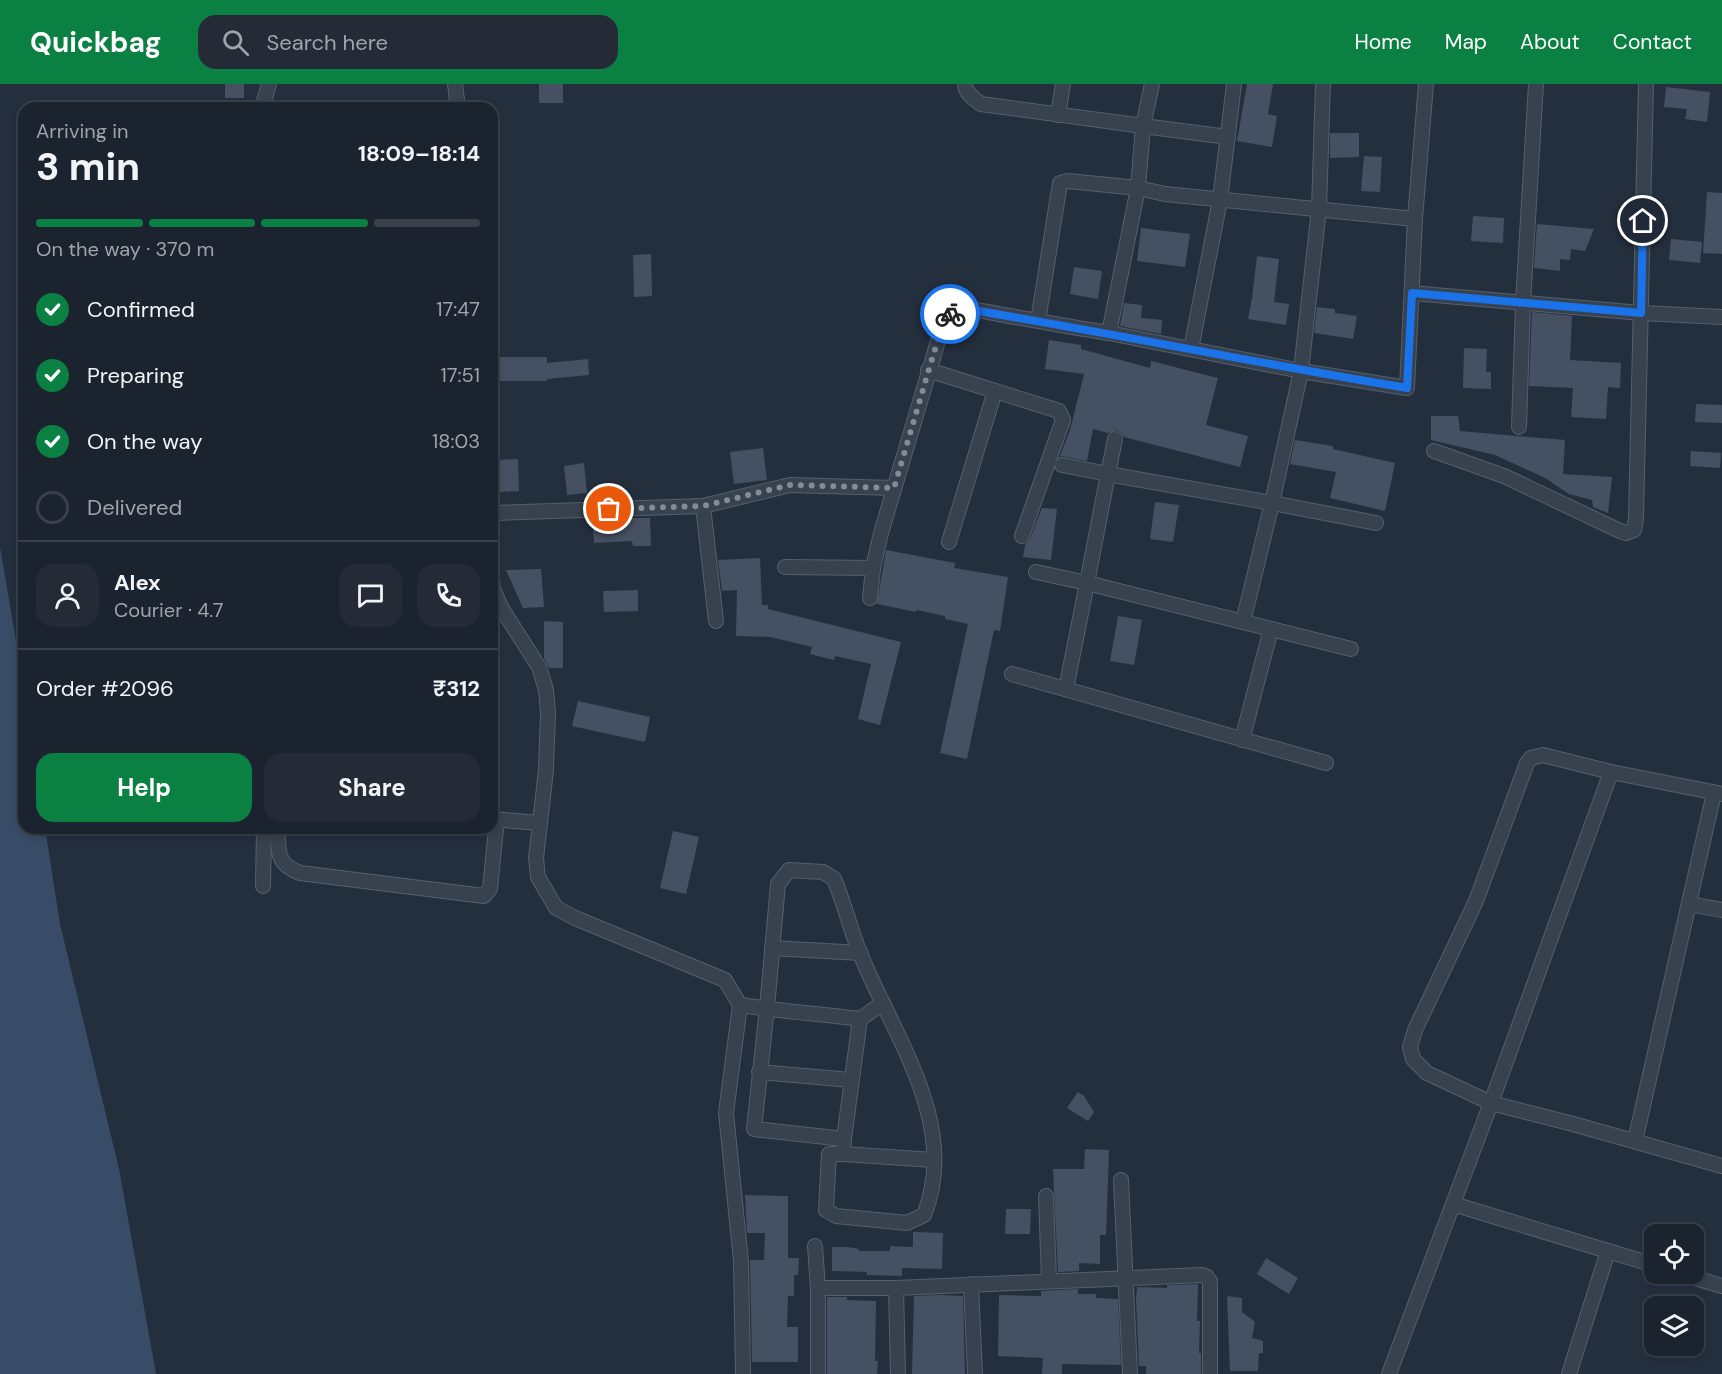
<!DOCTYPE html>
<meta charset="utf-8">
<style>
:root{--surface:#1b232e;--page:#242b36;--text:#f1f3f6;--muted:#a0a4aa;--line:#39404a;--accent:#0b8043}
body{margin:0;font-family:"DM Sans",sans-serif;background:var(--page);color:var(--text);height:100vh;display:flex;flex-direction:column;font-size:22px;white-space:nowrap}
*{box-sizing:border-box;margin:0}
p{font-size:20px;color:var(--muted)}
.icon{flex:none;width:33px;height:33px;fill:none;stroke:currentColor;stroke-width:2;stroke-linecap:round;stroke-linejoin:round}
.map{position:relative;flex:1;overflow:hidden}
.panel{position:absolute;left:18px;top:18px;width:480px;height:732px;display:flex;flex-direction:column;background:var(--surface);border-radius:18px;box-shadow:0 3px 9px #0003,0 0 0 2px var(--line)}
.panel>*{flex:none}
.fabs{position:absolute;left:1644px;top:1140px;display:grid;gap:12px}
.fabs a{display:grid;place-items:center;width:60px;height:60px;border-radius:12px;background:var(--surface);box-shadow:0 3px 9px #0003,0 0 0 2px var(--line);font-size:30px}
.pin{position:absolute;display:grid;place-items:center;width:51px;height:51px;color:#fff;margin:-26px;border:3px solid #fff;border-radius:50%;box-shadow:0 2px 6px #0007}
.courier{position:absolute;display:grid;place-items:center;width:60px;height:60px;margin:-30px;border:4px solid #1a73e8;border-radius:50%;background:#fff;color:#222;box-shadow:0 2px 8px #0007}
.overview em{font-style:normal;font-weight:700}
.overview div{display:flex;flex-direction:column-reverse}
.overview{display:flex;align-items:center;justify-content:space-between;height:102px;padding:0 18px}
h1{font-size:39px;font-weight:700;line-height:45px}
.bar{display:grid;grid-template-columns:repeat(4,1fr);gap:9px 6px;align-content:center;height:72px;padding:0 18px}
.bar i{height:8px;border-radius:4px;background:var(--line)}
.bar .selected{background:var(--accent)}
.bar p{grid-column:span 4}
.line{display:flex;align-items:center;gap:15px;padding:0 18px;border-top:2px solid var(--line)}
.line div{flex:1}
.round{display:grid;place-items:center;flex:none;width:63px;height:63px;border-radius:18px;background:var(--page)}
ol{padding:0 18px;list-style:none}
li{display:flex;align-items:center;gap:18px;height:66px}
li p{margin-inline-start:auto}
li .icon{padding:6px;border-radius:50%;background:var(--accent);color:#fff;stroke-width:4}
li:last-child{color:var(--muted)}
li i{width:33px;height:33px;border:3px solid var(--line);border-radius:50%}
.cta{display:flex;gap:12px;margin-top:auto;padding:12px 18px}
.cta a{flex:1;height:69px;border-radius:18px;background:var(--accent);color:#fff;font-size:24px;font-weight:700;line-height:69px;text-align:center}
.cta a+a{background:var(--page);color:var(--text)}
header{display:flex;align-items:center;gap:36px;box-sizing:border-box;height:84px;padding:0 30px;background:var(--accent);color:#fff}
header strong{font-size:28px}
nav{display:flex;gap:33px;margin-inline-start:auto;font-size:21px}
.search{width:420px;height:54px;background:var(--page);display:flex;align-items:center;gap:15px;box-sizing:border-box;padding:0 21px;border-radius:18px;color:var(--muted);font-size:22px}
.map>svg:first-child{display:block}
</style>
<header>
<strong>Quickbag</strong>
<div class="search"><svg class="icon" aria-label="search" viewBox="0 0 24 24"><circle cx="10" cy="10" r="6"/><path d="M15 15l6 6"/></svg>Search here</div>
<nav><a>Home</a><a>Map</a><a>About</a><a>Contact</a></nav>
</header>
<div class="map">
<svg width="1722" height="1290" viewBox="0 0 1722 1290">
<rect width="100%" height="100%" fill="#242f3e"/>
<!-- water -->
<path fill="#394c67" d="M0,463L24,604V744H45L60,840L119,1085L156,1290H0Z"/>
<!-- building -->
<g fill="#455162">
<rect x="225" y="0" width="19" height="14"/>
<rect x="539" y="0" width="24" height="19"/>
<path d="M1247,0H1273L1268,30L1277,32L1272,63L1237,57Z"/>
<path d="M1666,3L1710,8L1707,38L1685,35L1687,25L1664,23Z"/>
<path d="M1330,49H1359V73L1330,74Z"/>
<path d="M1364,72L1382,73L1380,108L1361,107Z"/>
<path d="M1707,108L1722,109V170L1703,169Z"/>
<path d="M1473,132L1504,134L1503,159L1471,157Z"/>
<path d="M1537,140L1594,145L1585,167L1571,165L1570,176L1560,175V187L1534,184Z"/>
<path d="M1141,144L1190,150L1185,183L1137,177Z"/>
<path d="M1671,155L1702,158L1700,179L1669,176Z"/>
<path d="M651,170L652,212L634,213L633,171Z"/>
<path d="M1257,172L1279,175L1274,218L1289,220L1286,241L1248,235L1252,214Z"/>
<path d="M1074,183L1102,187L1098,215L1070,210Z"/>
<path d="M1124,219L1142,221L1141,234L1162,236L1161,250L1120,242Z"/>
<path d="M1317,223L1335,225V229L1357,232L1353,255L1314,249Z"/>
<path d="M1532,228L1572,232L1570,276L1621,279L1620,304L1608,303L1606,335L1571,333L1573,304L1529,302Z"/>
<path d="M1049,256L1081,261V265L1150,284L1151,277L1218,294L1206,341L1248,352L1240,383L1124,353L1121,349L1116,346L1108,349L1093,345L1087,377L1060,372L1070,346L1084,290L1045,285Z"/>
<path d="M1464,264L1487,265L1486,288H1491V305L1463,304Z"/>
<path d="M492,273H547V279L588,275L589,291L547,295V297H492Z"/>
<path d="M1696,320L1722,321V339L1695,338Z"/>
<path d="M1431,332H1458L1460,347L1565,356L1563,390L1612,393L1608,429L1593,423L1592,416L1569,410L1545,394L1495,371L1431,356Z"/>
<path d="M1295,356L1333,362V365L1395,379L1385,427L1330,414L1336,388L1290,380Z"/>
<path d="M763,364L767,396L734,400L730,368Z"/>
<path d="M1691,367L1721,369L1720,384L1690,382Z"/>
<path d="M518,375L519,407L496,408L494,376Z"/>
<path d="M584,379L587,409L567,411L564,382Z"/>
<path d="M1155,418L1179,421L1173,458L1150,455Z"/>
<path d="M1042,424L1057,425L1051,476L1023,473L1025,461L1030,455Z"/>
<path d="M614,434H650L651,462H633L632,457L594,459L592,435Z"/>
<path d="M886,466L955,479L954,484L1008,493L1000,547L994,546L967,675L940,669L968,540L945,535V532L917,526L916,528L877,520Z"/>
<path d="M760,474L762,521H768V525L901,558L880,641L858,635L871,580L835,572L834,576L810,570L812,563L770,553L736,552L737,506L722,507L718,476Z"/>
<path d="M541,485L544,523L523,524L506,486Z"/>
<path d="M638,506V527L604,528L603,507Z"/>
<path d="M1118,532L1142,536L1134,581L1110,577Z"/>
<path d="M544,537L563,538V584H549L544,574Z"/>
<path d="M578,617L650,633L645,658L572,642Z"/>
<path d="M673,747L699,753L686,810L660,804Z"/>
<path d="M1078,1008L1084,1012L1094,1028L1088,1037L1067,1024Z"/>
<path d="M1085,1065L1109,1066L1106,1151H1100V1180L1079,1179V1187L1058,1188L1053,1085H1084Z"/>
<path d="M745,1111L788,1112V1174H799L798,1191H794V1212H788L787,1243H798V1278H752L750,1176H764L765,1149H747Z"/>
<path d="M1006,1125H1031L1030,1150H1005Z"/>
<path d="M913,1148L943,1149L942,1185L902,1184V1192L867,1191V1188L832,1187V1163H848L859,1165V1167H890V1162L913,1163Z"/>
<path d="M1266,1174L1298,1194L1289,1210L1257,1190Z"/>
<path d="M1198,1200L1197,1237H1200L1199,1269H1201V1290H1146V1282H1139L1136,1215L1137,1203L1167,1204V1201Z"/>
<path d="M1078,1205V1210H1096V1214L1118,1215L1121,1281L1062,1280V1290H1042L1043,1274L998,1272L999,1211L1041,1212V1207Z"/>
<path d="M939,1211L963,1212L965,1290H912L914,1212Z"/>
<path d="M1227,1212L1242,1214V1228L1255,1238L1252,1254L1263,1257V1269H1259L1258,1287H1230Z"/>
<path d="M827,1213H847V1216L876,1217L875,1277H878L877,1290H827Z"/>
</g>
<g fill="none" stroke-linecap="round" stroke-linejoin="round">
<!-- minor casing -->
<g stroke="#565f6c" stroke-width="16">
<g id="minor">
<path d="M455,0L458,24"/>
<path d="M965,0C965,9 974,15 981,20L1143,42L1138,104L1165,110L1415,135"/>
<path d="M1152,0L1143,42L1228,53"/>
<path d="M1323,0L1319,125L1301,287L1272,419L1108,390L1087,499L1351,565"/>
<path d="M55,24H57"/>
<path d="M262,24L269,0"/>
<path d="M1058,31L1063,0"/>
<path d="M1412,209L1641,229L1722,233"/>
<path d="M1109,249L1301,287L1407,304L1415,135L1426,0"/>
<path d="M1191,265L1220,116L1234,0"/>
<path d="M928,286L1059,327L1063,336L1022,452"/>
<path d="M1519,343L1523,219L1536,0"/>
<path d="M1434,367L1504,392L1620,447L1626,449L1634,446L1636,434L1646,0"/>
<path d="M1062,381L1108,390L1115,355"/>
<path d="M703,422L716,537"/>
<path d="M492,429L703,422L790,401L894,404"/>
<path d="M949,458L995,307"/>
<path d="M785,483L873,484"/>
<path d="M1036,488L1087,499L1066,605"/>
<path d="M492,495L493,505L502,525L539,583L546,606L548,629L546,686L536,774L538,793L556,824L575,834L725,896L740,921L726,1029L741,1177L743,1290"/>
<path d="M870,514L873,484L881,449L944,237C948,232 952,228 958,226C972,223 990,229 1004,231C1039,237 1074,244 1109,249L1138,104L1068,97L1060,99L1038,237"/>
<path d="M1243,538L1272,419L1376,439"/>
<path d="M1012,590L1326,679"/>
<path d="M1242,656L1271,545"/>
<path d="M1722,710L1611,688L1543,671L1531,674L1527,679L1476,817L1415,946L1410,963L1413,975L1427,989L1491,1019L1573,1040L1722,1082"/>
<path d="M492,735L539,739"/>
<path d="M278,744C278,767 276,780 300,789L484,812L490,805L497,735"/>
<path d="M263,802L264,744"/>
<path d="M1689,820L1722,826"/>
<path d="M772,864L861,869"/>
<path d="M740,921C780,927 820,930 860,935L844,1055L754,1045L767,924L778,800L789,786L823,788L834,795C846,823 852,853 865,881C898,958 959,1044 924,1131L907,1139L836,1132L826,1126L829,1070H843L844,1055"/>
<path d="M860,935L883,919"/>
<path d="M759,988L851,996"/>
<path d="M1635,1057L1714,709"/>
<path d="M843,1070L934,1076"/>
<path d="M1121,1096L1130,1290"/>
<path d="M1046,1112L1049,1196"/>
<path d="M1453,1120L1654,1181"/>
<path d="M815,1162L818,1204V1290"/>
<path d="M1682,1190L1722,1202"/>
<path d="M971,1200L975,1290"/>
<path d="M818,1204H896L1202,1191L1207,1193L1210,1197V1290"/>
<path d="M896,1204L898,1290"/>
<path d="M1389,1290L1491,1019L1611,688"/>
<path d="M1569,1290L1608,1167"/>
</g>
</g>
<!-- minor -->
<use href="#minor" stroke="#38414e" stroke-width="14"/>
</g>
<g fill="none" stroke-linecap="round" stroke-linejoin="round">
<!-- done -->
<path stroke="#828b98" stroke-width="6" stroke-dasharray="0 10.8" d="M609,425L703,422L790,401L894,404L932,275L944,237L950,230"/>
<!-- route -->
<path stroke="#1a73e8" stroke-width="8" d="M950,230L958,226H972C1117,250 1261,280 1407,304L1412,209L1641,229L1643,137"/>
</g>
</svg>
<div class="fabs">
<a><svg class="icon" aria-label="locate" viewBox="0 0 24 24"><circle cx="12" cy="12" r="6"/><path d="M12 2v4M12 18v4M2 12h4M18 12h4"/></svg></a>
<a><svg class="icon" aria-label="layers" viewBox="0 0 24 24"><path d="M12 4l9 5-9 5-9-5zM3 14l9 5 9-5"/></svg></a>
</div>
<div class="pin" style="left:609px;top:425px;background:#ea580c"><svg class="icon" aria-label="bag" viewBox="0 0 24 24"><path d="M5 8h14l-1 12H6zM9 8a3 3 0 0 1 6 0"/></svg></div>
<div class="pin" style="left:1643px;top:137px;background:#1f2937"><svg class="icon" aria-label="home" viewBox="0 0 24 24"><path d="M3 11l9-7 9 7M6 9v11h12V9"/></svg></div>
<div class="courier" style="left:950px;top:230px"><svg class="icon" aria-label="bike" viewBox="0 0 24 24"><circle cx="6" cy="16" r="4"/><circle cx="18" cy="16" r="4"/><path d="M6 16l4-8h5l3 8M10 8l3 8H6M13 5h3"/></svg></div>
<section class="panel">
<div class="overview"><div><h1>3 min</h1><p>Arriving in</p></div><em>18:09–18:14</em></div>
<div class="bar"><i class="selected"></i><i class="selected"></i><i class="selected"></i><i></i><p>On the way · 370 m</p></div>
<ol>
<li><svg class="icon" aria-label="check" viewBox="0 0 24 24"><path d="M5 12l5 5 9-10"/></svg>Confirmed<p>17:47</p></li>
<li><svg class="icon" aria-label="check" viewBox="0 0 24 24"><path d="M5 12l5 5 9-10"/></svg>Preparing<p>17:51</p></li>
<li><svg class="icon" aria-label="check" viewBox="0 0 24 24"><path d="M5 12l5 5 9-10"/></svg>On the way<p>18:03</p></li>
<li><i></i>Delivered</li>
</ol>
<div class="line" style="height:108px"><a class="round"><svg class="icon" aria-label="person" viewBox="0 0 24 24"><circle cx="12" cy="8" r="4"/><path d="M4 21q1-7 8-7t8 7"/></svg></a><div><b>Alex</b><p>Courier · 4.7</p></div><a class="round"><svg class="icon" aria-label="chat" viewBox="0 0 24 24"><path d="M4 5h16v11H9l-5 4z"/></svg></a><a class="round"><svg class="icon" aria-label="phone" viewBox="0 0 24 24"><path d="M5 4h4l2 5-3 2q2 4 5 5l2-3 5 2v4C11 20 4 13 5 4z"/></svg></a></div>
<div class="line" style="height:78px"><div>Order #2096</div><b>₹312</b></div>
<div class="cta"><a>Help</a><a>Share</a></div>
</section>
</div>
